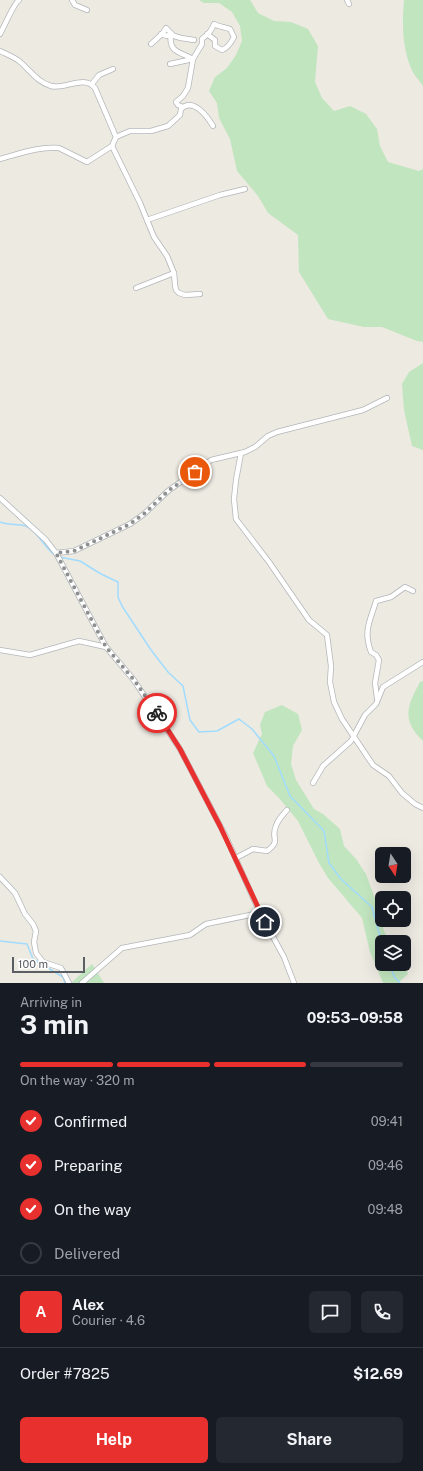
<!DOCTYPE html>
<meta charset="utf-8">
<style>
:root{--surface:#171b24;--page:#242831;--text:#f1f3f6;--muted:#9ea1a6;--line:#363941;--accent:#e8302e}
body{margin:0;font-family:"Public Sans",sans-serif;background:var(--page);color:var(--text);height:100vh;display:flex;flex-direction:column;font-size:15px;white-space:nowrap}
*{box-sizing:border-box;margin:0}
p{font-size:13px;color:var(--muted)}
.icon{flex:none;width:22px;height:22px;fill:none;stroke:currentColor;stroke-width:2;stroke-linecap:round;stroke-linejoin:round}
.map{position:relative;height:983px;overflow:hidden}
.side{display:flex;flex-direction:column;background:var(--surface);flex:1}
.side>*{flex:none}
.needle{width:26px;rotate:168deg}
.tools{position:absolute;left:375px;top:847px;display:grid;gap:8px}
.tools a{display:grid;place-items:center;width:36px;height:36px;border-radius:6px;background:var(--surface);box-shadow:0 4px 16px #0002;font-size:20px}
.scale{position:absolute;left:12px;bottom:10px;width:73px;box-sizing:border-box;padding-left:4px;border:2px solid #5b5f63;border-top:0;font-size:11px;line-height:14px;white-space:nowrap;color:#5b5f63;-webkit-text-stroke:3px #fff;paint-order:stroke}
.pin{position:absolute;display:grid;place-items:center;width:34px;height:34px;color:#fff;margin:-17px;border:2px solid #fff;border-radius:50%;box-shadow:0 1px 4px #0007}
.courier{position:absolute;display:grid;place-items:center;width:40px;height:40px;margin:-20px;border:3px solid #e8302e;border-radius:50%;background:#fff;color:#222;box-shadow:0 1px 5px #0007}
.overview em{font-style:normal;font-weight:700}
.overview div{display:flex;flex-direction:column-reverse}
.overview{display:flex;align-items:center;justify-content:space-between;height:68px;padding:0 20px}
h1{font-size:26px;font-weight:700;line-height:30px}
.bar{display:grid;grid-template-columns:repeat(4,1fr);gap:6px 4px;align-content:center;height:48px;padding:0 20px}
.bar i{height:5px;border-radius:3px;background:var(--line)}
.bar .on{background:var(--accent)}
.bar p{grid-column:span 4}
.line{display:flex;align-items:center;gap:10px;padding:0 20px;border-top:1px solid var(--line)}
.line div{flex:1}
.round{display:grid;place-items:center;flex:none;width:42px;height:42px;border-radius:6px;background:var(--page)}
ol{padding:0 20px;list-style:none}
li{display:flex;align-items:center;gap:12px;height:44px}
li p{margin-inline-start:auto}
li .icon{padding:4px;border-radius:50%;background:var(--accent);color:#fff;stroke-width:4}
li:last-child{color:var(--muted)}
li i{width:22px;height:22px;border:2px solid var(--line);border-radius:50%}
.cta{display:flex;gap:8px;margin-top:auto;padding:8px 20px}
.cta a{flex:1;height:46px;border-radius:6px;background:var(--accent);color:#fff;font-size:16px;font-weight:700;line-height:46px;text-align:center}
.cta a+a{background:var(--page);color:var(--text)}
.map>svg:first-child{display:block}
</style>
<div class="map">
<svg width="423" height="983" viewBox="0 0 423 983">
<rect width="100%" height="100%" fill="#edeae2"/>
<!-- green -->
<g fill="#c1e5bf">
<path d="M199,0H250L258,13L274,21L291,22L308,29L318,46L315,82L322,98L334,111L350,106L366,114L377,129L380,146L388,162L419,171L423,169V342L417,341L382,327H364L328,319L299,272L298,235L268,213L258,196L237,171L230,139L219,118L217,103L209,91L215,77L227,68L236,55L242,41L240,26L232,12L219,3H204Z"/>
<path d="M404,0H423V86C419,80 413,74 411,68C402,47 402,22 404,0Z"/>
<path d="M423,363V450L412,446L404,410L402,384L409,372Z"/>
<path d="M423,681V741C401,720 407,706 420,682Z"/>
<path d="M282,705L298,714L302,730L293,746L291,764L296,780L314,809L323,814L340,829L344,846L356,859L366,874L378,907L384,931L390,942H382V964H404V963L408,974L398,983H383L370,952L362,918L328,878L319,863L298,821L279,798L267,786L253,753L262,734L260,725L265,712Z"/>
<path d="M92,964L104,983H71Z"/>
</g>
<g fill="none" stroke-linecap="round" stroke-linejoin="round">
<!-- stream -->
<g stroke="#a1dcfe" stroke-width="1.5">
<path d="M0,522C8,526 18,523 26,526C39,532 44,548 56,556"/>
<path d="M59,557L80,561L101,574L118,582V597L122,606L151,650L168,672L183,686L190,720L199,732L217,731L239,719L252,729L274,756L290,796L324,831L329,863L341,879L372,907L382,944"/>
<path d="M0,941L27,944L33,959L63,977L65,983"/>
<path d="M389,964L395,978L400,983"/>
</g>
<!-- minor casing -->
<g stroke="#b3b6ba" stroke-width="6">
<g id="minor">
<path d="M72,0L75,5L87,10"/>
<path d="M347,0L349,4"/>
<path d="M0,34C4,27 14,3 19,0"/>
<path d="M161,34L167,36L171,34C168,52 180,52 193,59L188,88L183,96L176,102L178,105L183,107"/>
<path d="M151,44L163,33L166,28L174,36L181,38L194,40"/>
<path d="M0,51C6,54 14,57 19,61C30,70 37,82 51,86C65,90 84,74 95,88L116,137L112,146L87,162L59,148C40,146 19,154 0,159"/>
<path d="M170,64L193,59L202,44V39C208,34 211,32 214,24C219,27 225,27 230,29L234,37C231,43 228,48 222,50L215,46V40L207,34"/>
<path d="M92,84L99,75L113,69"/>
<path d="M116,137L130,131H151L168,126L180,115L181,109C193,97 207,116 213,126"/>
<path d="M112,146L140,203L154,237L167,256L174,273L175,285L176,290L179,293L185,295L200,294"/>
<path d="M147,220L220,195L245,189"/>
<path d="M136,288L174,273"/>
<path d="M241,453L236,480L234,499L236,519L269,562L309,620L327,635L331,666L330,682L334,702L342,719L373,765L389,776L402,793L415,804L423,808"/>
<path d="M0,498L46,540L56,553L106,647L133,679L180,749L226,837L260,913L284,957L294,983"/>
<path d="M56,553L74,551L130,524L144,514L168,491L211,460L245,452L255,447L268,436L277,432L363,410L387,398"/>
<path d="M0,650L30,655L79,641L106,647"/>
<path d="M377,698L375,683L379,660L376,655L371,652C363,630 370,622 376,601L391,597L405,587L413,591"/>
<path d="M313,783L323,766L351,741L365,715L376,704L383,687L423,662"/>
<path d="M236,858L253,849L267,851C282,840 270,839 276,826C278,819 283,815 287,810"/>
<path d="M0,877L15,893L25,914L33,924L36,931L34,942L36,953L43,962L61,968L69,983"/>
<path d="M82,983L122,948L190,935L206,924L260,913"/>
</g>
</g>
<!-- minor -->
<use href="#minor" stroke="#fff" stroke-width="4.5"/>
</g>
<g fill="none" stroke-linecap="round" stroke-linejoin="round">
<!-- done -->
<path stroke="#8e908f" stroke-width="4" stroke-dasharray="0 7.2" d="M157,713L134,680L106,647L56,553L74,551L130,524L144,514L168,491L195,472"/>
<!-- route -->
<path stroke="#e8302e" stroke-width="5" d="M157,713L180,749L220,826L265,922"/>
</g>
</svg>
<div class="tools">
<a><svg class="needle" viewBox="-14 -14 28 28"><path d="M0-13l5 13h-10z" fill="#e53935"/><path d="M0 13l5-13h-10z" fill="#9ea1a6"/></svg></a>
<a><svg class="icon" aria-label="locate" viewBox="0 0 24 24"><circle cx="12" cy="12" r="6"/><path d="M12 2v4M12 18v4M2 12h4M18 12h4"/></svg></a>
<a><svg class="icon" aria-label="layers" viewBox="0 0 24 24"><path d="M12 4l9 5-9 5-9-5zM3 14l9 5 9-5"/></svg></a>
</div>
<div class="scale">100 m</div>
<div class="pin" style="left:195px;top:472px;background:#ea580c"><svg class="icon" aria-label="bag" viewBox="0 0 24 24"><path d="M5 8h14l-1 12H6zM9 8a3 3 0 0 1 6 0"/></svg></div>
<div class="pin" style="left:265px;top:922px;background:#1f2937"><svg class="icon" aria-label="home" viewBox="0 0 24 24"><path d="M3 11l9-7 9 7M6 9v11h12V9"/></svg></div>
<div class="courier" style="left:157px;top:713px"><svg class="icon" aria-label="bike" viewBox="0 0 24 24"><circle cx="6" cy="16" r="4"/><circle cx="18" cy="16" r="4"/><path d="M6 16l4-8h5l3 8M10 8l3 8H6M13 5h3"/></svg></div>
</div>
<section class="side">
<div class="overview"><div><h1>3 min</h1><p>Arriving in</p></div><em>09:53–09:58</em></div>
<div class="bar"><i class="on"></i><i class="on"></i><i class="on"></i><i></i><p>On the way · 320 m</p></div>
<ol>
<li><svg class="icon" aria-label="check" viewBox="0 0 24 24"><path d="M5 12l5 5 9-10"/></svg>Confirmed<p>09:41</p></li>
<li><svg class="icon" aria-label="check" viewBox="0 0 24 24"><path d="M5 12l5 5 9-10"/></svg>Preparing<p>09:46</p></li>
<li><svg class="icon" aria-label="check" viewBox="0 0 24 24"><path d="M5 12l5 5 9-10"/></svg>On the way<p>09:48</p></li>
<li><i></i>Delivered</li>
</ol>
<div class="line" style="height:72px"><b class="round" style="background:var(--accent);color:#fff">A</b><div><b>Alex</b><p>Courier · 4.6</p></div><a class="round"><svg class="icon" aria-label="chat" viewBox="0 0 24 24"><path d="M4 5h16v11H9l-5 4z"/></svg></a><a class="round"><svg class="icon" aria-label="phone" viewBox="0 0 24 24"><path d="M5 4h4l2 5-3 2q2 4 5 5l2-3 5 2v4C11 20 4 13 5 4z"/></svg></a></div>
<div class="line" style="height:52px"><div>Order #7825</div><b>$12.69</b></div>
<div class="cta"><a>Help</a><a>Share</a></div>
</section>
